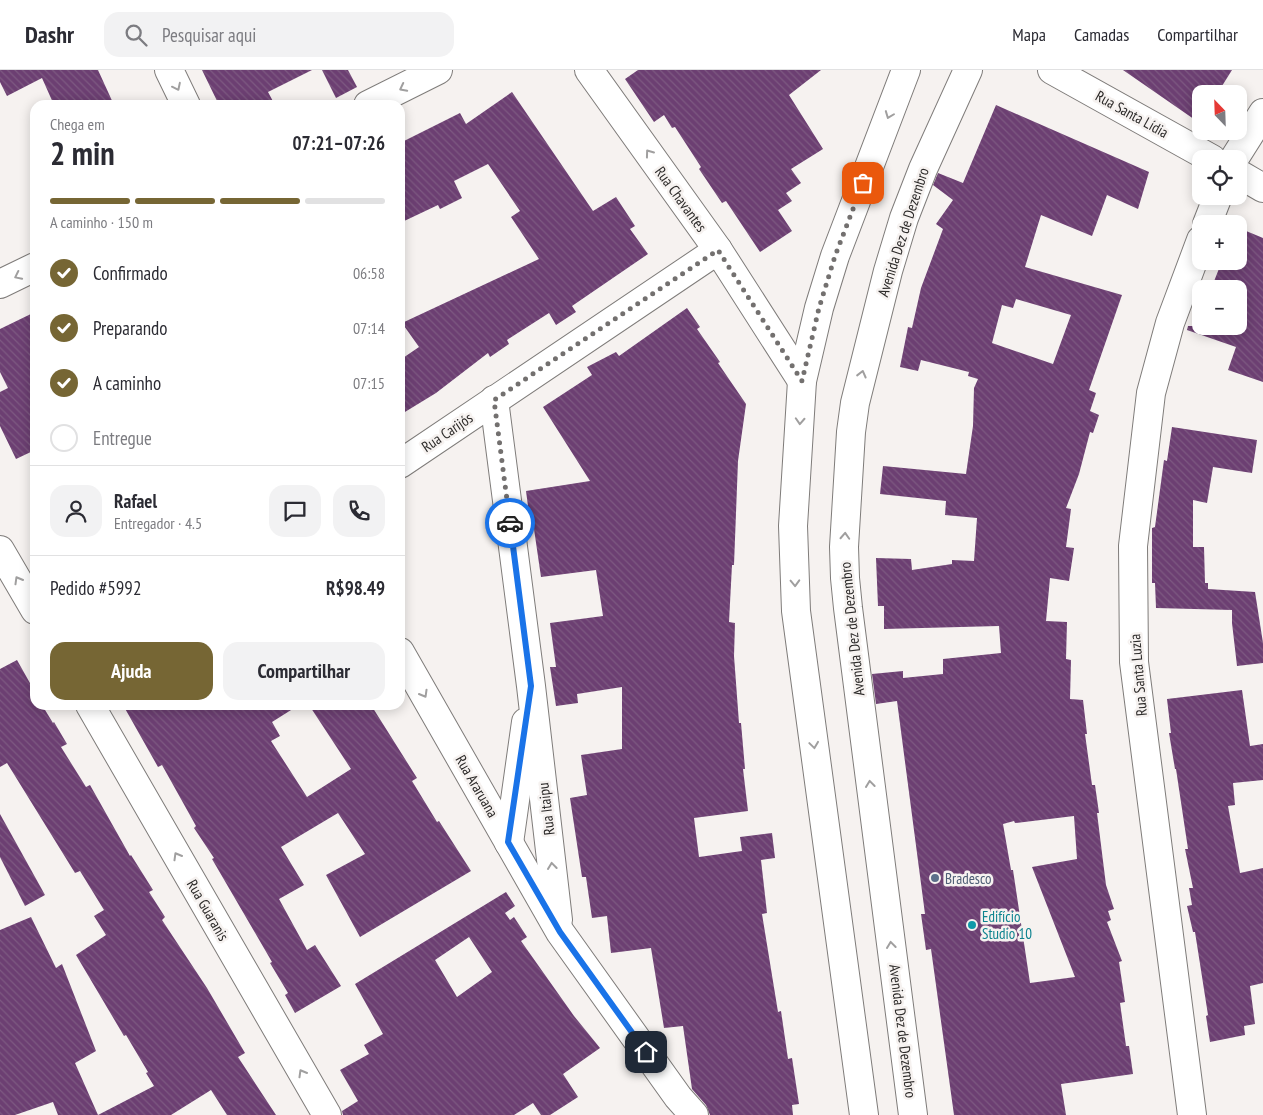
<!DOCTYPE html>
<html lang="pt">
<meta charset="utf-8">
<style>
:root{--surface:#fff;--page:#f2f2f3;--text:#2b2b33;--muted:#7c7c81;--line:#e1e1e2;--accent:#766634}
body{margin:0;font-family:"PT Sans Narrow",sans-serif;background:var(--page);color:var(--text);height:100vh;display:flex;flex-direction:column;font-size:19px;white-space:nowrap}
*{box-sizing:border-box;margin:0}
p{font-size:16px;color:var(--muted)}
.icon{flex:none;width:28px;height:28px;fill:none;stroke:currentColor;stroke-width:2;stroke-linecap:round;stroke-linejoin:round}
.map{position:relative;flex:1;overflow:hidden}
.sheet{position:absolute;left:30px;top:30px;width:375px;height:610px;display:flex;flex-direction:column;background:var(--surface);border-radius:15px;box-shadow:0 2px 12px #0003}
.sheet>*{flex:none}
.needle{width:32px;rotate:337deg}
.controls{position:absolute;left:1192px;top:15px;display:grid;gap:10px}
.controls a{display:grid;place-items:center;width:55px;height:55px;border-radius:10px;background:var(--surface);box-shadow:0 2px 12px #0003;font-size:25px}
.pin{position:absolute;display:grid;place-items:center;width:42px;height:42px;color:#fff;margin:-21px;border-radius:10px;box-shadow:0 2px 8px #0006}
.courier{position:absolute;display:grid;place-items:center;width:50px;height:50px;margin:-25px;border:4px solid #1a73e8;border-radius:50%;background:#fff;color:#222;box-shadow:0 1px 6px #0007}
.overview em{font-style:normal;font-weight:600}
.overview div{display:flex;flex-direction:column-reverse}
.overview{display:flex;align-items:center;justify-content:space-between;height:85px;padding:0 20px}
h1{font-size:32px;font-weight:600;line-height:38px}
.bar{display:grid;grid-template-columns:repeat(4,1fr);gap:8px 5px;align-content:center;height:60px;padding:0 20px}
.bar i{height:6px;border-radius:4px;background:var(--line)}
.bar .current{background:var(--accent)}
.bar p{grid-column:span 4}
.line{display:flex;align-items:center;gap:12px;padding:0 20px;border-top:1px solid var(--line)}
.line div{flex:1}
.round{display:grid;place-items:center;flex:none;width:52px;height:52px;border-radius:15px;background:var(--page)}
ol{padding:0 20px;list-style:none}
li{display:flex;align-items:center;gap:15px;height:55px}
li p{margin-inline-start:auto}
li .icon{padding:5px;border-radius:50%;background:var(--accent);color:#fff;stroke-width:4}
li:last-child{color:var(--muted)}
li i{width:28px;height:28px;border:2px solid var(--line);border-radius:50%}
.cta{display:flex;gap:10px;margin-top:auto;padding:10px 20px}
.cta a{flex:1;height:58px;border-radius:15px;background:var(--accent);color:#fff;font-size:20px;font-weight:600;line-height:58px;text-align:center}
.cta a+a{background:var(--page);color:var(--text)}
header{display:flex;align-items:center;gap:30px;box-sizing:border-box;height:70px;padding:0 25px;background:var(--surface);border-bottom:1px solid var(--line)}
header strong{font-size:24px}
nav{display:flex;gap:28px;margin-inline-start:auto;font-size:18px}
.search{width:350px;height:45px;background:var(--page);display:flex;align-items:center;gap:12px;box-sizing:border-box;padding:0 18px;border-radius:15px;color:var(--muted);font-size:19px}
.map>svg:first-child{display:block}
</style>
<header>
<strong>Dashr</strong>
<div class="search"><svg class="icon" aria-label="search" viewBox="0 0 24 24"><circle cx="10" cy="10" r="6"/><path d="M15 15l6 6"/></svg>Pesquisar aqui</div>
<nav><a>Mapa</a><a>Camadas</a><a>Compartilhar</a></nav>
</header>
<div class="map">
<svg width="1263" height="1045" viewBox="0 0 1263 1045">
<defs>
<pattern id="building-back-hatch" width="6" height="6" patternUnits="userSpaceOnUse" patternTransform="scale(1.25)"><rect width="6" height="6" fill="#6c3f72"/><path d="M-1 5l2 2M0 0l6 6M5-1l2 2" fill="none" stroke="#7d5981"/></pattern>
</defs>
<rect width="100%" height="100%" fill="#f6f2f0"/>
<!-- building -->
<g fill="url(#building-back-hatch)" fill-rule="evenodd">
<path d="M0,0H98L114,35H54L42,8L7,26L0,12Z"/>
<path d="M202,0H312L268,22L275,35H219Z"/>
<path d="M322,0H348L357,17L336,28Z"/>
<path d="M638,0H821L789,25L823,79L791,99L801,113L786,123L792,131L778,140L792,161L760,182L726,131L722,133L699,99L701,97L675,57L672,58L664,45L654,52L625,9Z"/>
<path d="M1123,0H1232L1217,24H1201V54Z"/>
<path d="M512,22L593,141L616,127L635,156L630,159L648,184L572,236L576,242L556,255L549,243L507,270L509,274L490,287L488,283L436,323L400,345V290L419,277L402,253L539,189L511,147L520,141L488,94L454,111L462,128L440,139L438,135L400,153V73L460,43L466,54Z"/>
<path d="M996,35L1149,102L1138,139L1107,125L1092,166L1041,145L1025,197L1122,225L1089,320L1096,323L1090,341L1099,345L1093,363L1090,362L1079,404L1066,438L1071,439L1066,477L1074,478L1069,511L1050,508L1046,551L1067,552L1066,589L1071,590L1070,629L1083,630L1087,664H1085L1092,715H1095L1099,743H1097L1106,815L1114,839L1108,841L1111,850L1107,852L1122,891L1119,892L1125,932L1120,933L1126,976H1129L1133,1004L1061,1014L1066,1045H954L931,879L926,880L921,844H925L897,631L876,634L872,604L903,601V608L943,604V589L1001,583L999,556L884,559V536H878L876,488L911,489L912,500L952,494V490L974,491L977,448L945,445L946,431L880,424L883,396L966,404L973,356L974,318L978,309L968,306L969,302L921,290L918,301L900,297L908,257L912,258L921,218L943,159L936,154L953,130L933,115L938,103L963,113ZM1016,229L1071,245L1053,294L992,273L1002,235L1013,238ZM1074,746L1077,789L1032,797L1075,907L1030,913L1013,800H1011L1003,754L1014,751L1015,753Z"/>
<path d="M1239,158L1263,168V312L1228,300L1236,277L1187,260L1188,256H1239V219H1211L1222,191H1239Z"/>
<path d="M687,238L700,257L697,259L720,292L718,293L746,334L738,391L734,495H732L729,552L735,553L734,586L739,653H741L745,699H743L748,741L694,748L699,787L742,781L740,767L772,763L775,788L761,790L767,843L762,844L778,942L781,941L788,989L792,988L799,1034L792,1035L793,1045H710L706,1035L692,1019L683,956L664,958L651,878L611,883L607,846L592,848L586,807H582L570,728L587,725L581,685L622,679V617L577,624L578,633L556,636L550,597H556L550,553L603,546L596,500L541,507L534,459H531L526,421L590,411L543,337L592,305L587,297L616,282L619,286Z"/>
<path d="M35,242V380L16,389L0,356V322L8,318L0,302V259Z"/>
<path d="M1172,357L1257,370L1252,403L1213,397L1207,433L1193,430V477H1204L1205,513H1208V519L1255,522L1263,573V593L1237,596L1232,553V540L1156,538L1155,513H1152V458L1155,457L1164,390L1167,391Z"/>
<path d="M17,590L35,622V635H42L53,653L54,652L67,674L61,677L86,717L90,715L130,786L131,785L153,820L149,822L165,847L162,850L207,918L245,983L238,987L276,1045H227L211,1020L171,1045H58L53,1032L15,1045H0V860L31,847L56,898L62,894L96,981L75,993L98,1045L154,1016L146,1003L148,1002L126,965L124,966L76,885L106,865L94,846L104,840L80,801L75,803L7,693L0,697V599Z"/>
<path d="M1242,620L1250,676L1263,674V710L1233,713L1235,735L1228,736L1240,803L1263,798V913L1250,916L1255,954L1244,956L1245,965L1210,972L1206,946L1208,945L1195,862H1193L1187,836L1192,835L1189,818H1193L1185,779H1188L1176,699H1175L1169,663H1171L1167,629Z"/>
<path d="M123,635H299L272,652L280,666L271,671L307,727L351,699L309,635H371L417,708L412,711L437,752L439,751L471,801L360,867L326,805L365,784L338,743L281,777L304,815L279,829L307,880L315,875L341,916L295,943L285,925L288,923L270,893L272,892L212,789L214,788L194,758L196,756L162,695L158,697Z"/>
<path d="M0,744L45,825L25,836L0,787Z"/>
<path d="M506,822L515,836L505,843L510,850L514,847L527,867L521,871L574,946L600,978L563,1004L578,1027L550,1045H541L533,1033L514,1045H343L342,1041L358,1031L340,1000L369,984L364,975L383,964L355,914ZM469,867L492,902L457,927L435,890Z"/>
</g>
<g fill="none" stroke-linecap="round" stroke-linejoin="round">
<!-- street casing -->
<g stroke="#7f7c7a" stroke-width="30">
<g id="street">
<path d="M169,0L186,35"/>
<path d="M589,0L718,180L802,311"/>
<path d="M1052,0L1212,89"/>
<path d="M368,35L438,0"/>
<path d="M1234,89L1263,43"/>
<path d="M1239,104L1263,118"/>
<path d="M1207,154L1218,126"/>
<path d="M0,214L35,197"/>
<path d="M494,330L531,616L558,850"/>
<path d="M400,394L718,180"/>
<path d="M0,480L35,540"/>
<path d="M400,582L560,862L678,1027L694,1045"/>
<path d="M90,635L327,1045"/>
<path d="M509,773L526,652"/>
<path d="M1192,1045L1134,592L1133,476L1151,323L1170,253L1201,170"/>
</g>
</g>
<!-- highway casing -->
<g stroke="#7f7c7a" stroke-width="30">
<g id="highway">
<path d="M864,1045L796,541L793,456L802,311L819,238L835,186L906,0"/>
<path d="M913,1045L848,538L845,508L844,477L851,362L855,333L888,201L904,148L923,99L968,0"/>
</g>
</g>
<!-- street -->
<use href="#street" stroke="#fff" stroke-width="28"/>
<!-- highway -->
<use href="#highway" stroke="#fff" stroke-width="28"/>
</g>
<!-- one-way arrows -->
<defs><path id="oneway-chevron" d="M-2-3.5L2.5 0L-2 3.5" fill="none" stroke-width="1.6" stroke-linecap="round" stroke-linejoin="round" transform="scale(1.25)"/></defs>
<g stroke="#a09f9f">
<use href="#oneway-chevron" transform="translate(177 17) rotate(64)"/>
<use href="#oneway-chevron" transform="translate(403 18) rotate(153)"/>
<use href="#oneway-chevron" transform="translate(889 45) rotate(111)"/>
<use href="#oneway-chevron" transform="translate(649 83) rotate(-126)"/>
<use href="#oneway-chevron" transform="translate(18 206) rotate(154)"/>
<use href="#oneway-chevron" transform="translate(862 304) rotate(-76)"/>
<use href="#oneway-chevron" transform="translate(800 351) rotate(93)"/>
<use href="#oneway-chevron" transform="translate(845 466) rotate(-87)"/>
<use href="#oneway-chevron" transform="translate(18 510) rotate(-120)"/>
<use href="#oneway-chevron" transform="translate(795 513) rotate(88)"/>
<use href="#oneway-chevron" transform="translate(424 624) rotate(60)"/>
<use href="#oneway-chevron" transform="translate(814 675) rotate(82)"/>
<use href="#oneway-chevron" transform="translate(870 714) rotate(-97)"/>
<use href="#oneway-chevron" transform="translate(177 786) rotate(-120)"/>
<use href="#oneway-chevron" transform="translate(552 796) rotate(-97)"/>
<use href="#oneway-chevron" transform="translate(891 875) rotate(-97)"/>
<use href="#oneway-chevron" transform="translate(302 1003) rotate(-120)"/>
</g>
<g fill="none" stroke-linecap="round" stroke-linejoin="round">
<!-- done -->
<path stroke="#73706f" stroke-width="5" stroke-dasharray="0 9" d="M510,453L494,330L718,180L802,311L819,238L835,186L863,113"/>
<!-- route -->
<path stroke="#1a73e8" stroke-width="6" d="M510,453L531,616L508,772L560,862L646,982"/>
</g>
<!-- markers -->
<circle fill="#5c6f8a" stroke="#f6f2f0" stroke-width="2" cx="935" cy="808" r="5"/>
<circle fill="#0f9aa8" stroke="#f6f2f0" stroke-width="2" cx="972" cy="855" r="5"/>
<g text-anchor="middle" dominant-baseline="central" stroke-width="5" stroke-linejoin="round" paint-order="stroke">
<!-- street labels -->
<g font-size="15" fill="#2c2a29" stroke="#f6f2f0">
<text transform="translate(1132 44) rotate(29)">Rua Santa Lídia</text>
<text transform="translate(681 129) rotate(54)">Rua Chavantes</text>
<text transform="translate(903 162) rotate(-72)">Avenida Dez de Dezembro</text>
<text transform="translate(447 362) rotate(-34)">Rua Carijós</text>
<text transform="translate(852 559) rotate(-96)">Avenida Dez de Dezembro</text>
<text transform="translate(1138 605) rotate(-95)">Rua Santa Luzia</text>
<text transform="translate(477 716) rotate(60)">Rua Araruana</text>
<text transform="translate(546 739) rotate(-97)">Rua Itaipu</text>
<text transform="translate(208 840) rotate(60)">Rua Guaranis</text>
<text transform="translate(903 961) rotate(83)">Avenida Dez de Dezembro</text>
</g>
<!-- service labels -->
<g font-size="15" fill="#4e5e75" stroke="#f6f2f0" text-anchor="start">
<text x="945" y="808">Bradesco</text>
</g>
<!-- culture labels -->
<g font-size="15" fill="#0d838f" stroke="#f6f2f0" text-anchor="start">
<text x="982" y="846">Edifício<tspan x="982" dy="17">Studio 10</tspan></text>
</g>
</g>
</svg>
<div class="controls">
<a><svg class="needle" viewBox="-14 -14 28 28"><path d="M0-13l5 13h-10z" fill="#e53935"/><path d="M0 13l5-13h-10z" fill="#7c7c81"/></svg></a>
<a><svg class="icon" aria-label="locate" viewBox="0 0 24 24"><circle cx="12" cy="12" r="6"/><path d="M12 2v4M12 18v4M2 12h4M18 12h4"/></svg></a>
<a>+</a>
<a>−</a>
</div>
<div class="pin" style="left:863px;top:113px;background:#ea580c"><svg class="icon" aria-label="bag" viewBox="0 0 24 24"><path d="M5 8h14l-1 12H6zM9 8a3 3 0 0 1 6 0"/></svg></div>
<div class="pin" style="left:646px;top:982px;background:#1f2937"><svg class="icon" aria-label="home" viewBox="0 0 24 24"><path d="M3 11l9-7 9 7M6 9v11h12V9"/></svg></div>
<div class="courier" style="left:510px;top:453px"><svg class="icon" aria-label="car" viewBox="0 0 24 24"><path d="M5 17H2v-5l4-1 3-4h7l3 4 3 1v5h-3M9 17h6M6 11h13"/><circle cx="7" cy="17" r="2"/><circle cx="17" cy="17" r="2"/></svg></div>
<section class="sheet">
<div class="overview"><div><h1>2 min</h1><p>Chega em</p></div><em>07:21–07:26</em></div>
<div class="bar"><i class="current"></i><i class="current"></i><i class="current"></i><i></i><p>A caminho · 150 m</p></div>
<ol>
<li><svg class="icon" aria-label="check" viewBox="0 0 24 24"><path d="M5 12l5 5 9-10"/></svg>Confirmado<p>06:58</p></li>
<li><svg class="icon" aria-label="check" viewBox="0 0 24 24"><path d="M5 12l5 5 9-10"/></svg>Preparando<p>07:14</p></li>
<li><svg class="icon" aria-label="check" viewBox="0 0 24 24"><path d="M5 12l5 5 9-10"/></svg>A caminho<p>07:15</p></li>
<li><i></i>Entregue</li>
</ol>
<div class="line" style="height:90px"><a class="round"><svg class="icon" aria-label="person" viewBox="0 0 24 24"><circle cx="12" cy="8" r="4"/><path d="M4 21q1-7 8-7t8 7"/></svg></a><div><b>Rafael</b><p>Entregador · 4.5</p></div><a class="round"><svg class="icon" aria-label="chat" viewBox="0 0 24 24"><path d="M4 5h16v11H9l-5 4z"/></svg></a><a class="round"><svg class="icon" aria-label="phone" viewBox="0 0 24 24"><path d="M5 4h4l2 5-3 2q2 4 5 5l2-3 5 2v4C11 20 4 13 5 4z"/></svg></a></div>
<div class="line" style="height:65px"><div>Pedido #5992</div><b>R$98.49</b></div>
<div class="cta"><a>Ajuda</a><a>Compartilhar</a></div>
</section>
</div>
